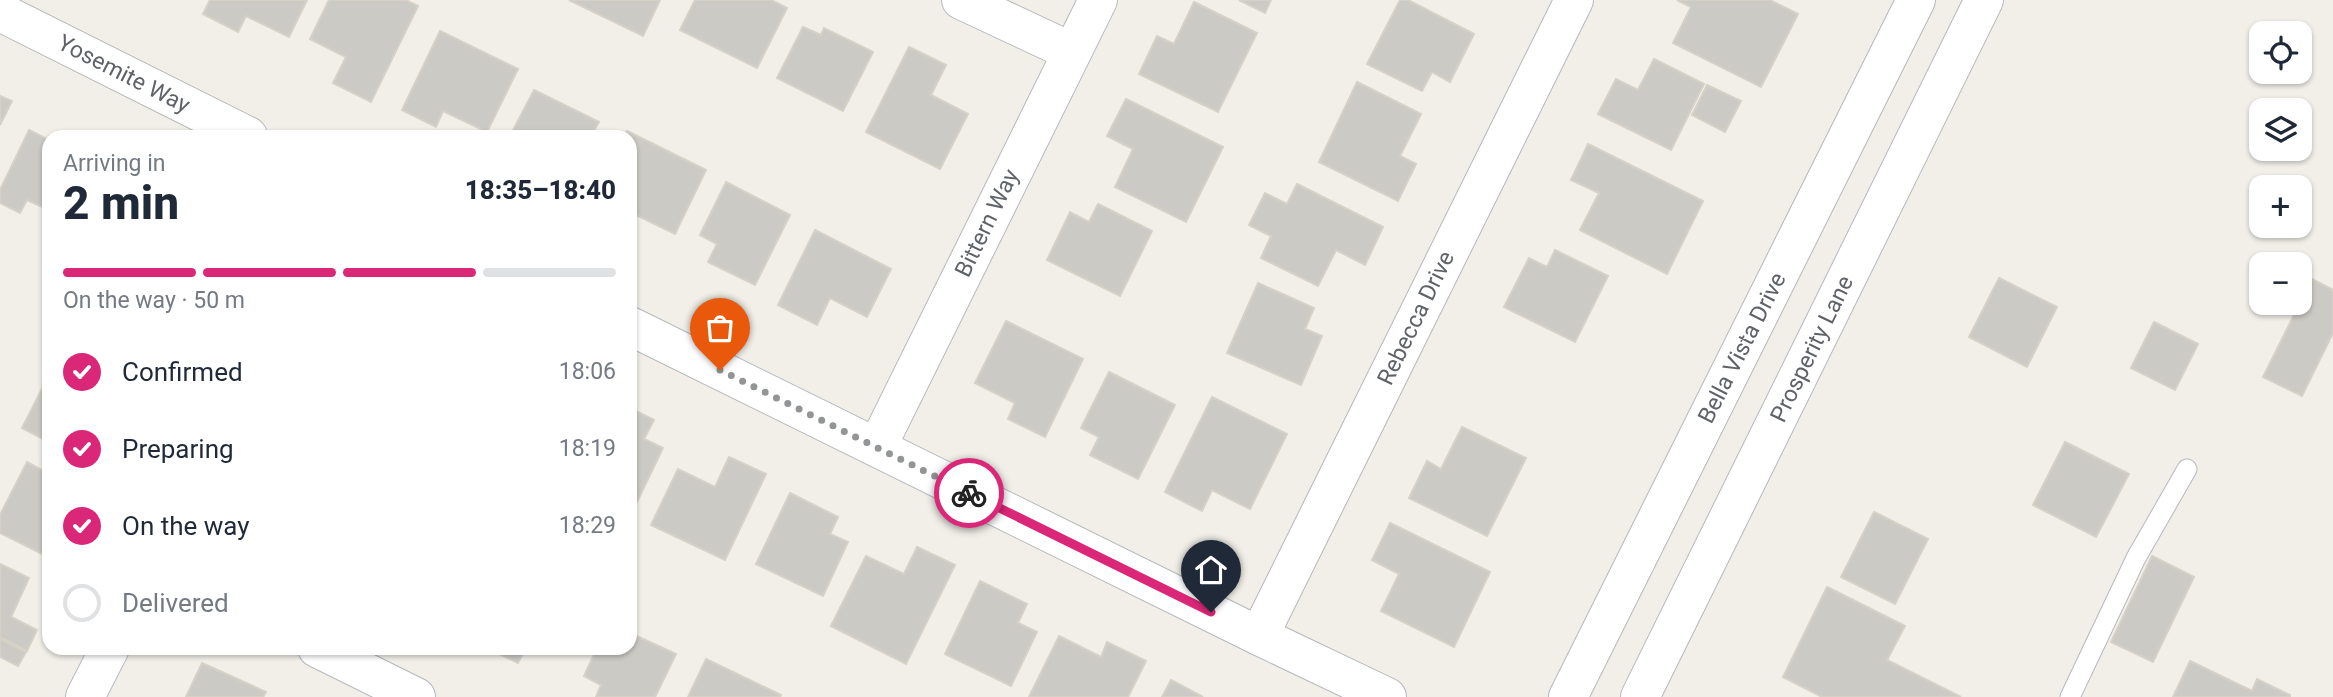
<!DOCTYPE html>
<meta charset="utf-8">
<style>
:root{--surface:#fff;--page:#f6f6f7;--text:#1f2937;--muted:#747a83;--line:#e0e1e3;--accent:#db2777}
body{margin:0;font-family:Roboto,sans-serif;background:var(--page);color:var(--text);height:100vh;display:flex;flex-direction:column;font-size:26px;white-space:nowrap}
*{box-sizing:border-box;margin:0}
p{font-size:23px;color:var(--muted)}
.icon{flex:none;width:38px;height:38px;fill:none;stroke:currentColor;stroke-width:2;stroke-linecap:round;stroke-linejoin:round}
.map{position:relative;flex:1;overflow:hidden}
.side{position:absolute;left:42px;top:130px;width:595px;height:525px;display:flex;flex-direction:column;background:var(--surface);border-radius:21px;box-shadow:0 2px 5px #0004}
.side>*{flex:none}
.tools{position:absolute;left:2249px;top:21px;display:grid;gap:14px}
.tools a{display:grid;place-items:center;width:63px;height:63px;border-radius:14px;background:var(--surface);box-shadow:0 2px 5px #0004;font-size:35px}
.pin{position:absolute;display:grid;place-items:center;width:60px;height:60px;color:#fff;margin:-72px -30px;border-radius:50% 50% 50% 0;rotate:-45deg;box-shadow:0 0 7px #0007}
.pin .icon{rotate:45deg}
.courier{position:absolute;display:grid;place-items:center;width:70px;height:70px;margin:-35px;border:5px solid #db2777;border-radius:50%;background:#fff;color:#222;box-shadow:0 2px 9px #0007}
.head em{font-style:normal;font-weight:800}
.head div{display:flex;flex-direction:column-reverse}
.head{display:flex;align-items:center;justify-content:space-between;height:119px;padding:0 21px}
h1{font-size:46px;font-weight:800;line-height:52px}
.bar{display:grid;grid-template-columns:repeat(4,1fr);gap:10px 7px;align-content:center;height:84px;padding:0 21px}
.bar i{height:9px;border-radius:5px;background:var(--line)}
.bar .current{background:var(--accent)}
.bar p{grid-column:span 4}
ol{padding:0 21px;list-style:none}
li{display:flex;align-items:center;gap:21px;height:77px}
li p{margin-inline-start:auto}
li .icon{padding:7px;border-radius:50%;background:var(--accent);color:#fff;stroke-width:4}
li:last-child{color:var(--muted)}
li i{width:38px;height:38px;border:4px solid var(--line);border-radius:50%}
.map>svg:first-child{display:block}
</style>
<div class="map">
<svg width="2333" height="697" viewBox="0 0 2333 697">
<rect width="100%" height="100%" fill="#f1efe8"/>
<!-- building -->
<g fill="#cccac5" stroke="#d6d1c6" stroke-width="2">
<path d="M210,0H307L289,37L246,16L238,32L203,14Z"/>
<path d="M329,0H406L418,6L371,102L333,83L346,57L310,39Z"/>
<path d="M569,0H660L643,36Z"/>
<path d="M695,0H771L787,8L757,68L680,30Z"/>
<path d="M1239,0H1271L1265,13Z"/>
<path d="M1400,0H1408L1474,34L1450,82L1432,72L1422,91L1367,64Z"/>
<path d="M1677,0H1770L1798,14L1761,87L1673,43L1691,7Z"/>
<path d="M1194,2L1257,33L1218,112L1139,74L1157,36L1174,44Z"/>
<path d="M803,27L821,35L824,28L873,52L843,111L777,78Z"/>
<path d="M440,31L518,69L487,132L443,111L436,127L402,110Z"/>
<path d="M909,47L946,65L931,95L968,114L940,169L866,132Z"/>
<path d="M1654,59L1704,84L1671,150L1598,114L1616,79L1638,90Z"/>
<path d="M1357,82L1421,114L1400,156L1416,164L1398,201L1319,162Z"/>
<path d="M1707,85L1741,101L1725,132L1692,115Z"/>
<path d="M534,90L599,122L591,136H510Z"/>
<path d="M0,96L12,101L0,125Z"/>
<path d="M1126,99L1223,147L1186,222L1115,187L1133,149L1107,136Z"/>
<path d="M29,130L49,140V210L27,200L20,213L0,203V190Z"/>
<path d="M627,131L706,170L675,234L632,213L630,217V136H625Z"/>
<path d="M1588,144L1703,201L1667,274L1580,230L1599,193L1571,180Z"/>
<path d="M726,182L790,215L755,285L708,262L717,244L700,235Z"/>
<path d="M1297,184L1383,227L1365,265L1336,250L1318,286L1261,258L1271,236L1249,225L1265,193L1287,204Z"/>
<path d="M1098,204L1152,231L1120,296L1047,260L1070,212L1089,222Z"/>
<path d="M815,230L891,269L867,317L830,298L817,325L778,305Z"/>
<path d="M1555,250L1608,276L1575,342L1504,307L1529,258L1547,267Z"/>
<path d="M1999,278L2057,307L2027,367L1969,337Z"/>
<path d="M2312,279L2333,290V333L2302,396L2263,377Z"/>
<path d="M1258,283L1314,308L1305,329L1322,336L1301,385L1227,353Z"/>
<path d="M1006,321L1083,359L1045,437L1008,419L1015,403L975,383Z"/>
<path d="M2154,322L2198,344L2175,390L2131,368Z"/>
<path d="M1109,372L1175,405L1138,479L1090,455L1099,437L1081,428Z"/>
<path d="M49,375V442L22,428Z"/>
<path d="M1212,397L1287,434L1250,509L1212,490L1202,511L1165,492Z"/>
<path d="M630,408L654,420L644,439L663,448L637,502L630,499Z"/>
<path d="M1462,427L1526,458L1487,536L1409,498L1427,461L1441,469Z"/>
<path d="M2065,442L2129,474L2096,537L2033,505Z"/>
<path d="M729,457L766,474L725,560L651,525L678,469L715,487Z"/>
<path d="M27,462L49,474V550L46,556L0,533V515Z"/>
<path d="M790,493L838,517L830,534L848,542L823,596L756,564Z"/>
<path d="M1874,512L1928,539L1895,604L1841,577Z"/>
<path d="M1390,523L1490,572L1454,647L1381,611L1399,574L1372,560Z"/>
<path d="M917,547L955,565L906,664L831,626L866,556L904,574Z"/>
<path d="M2152,556L2194,577L2153,662L2111,642Z"/>
<path d="M0,564L29,578L11,617L37,630L27,651L0,637Z"/>
<path d="M980,581L1027,604L1018,623L1037,632L1011,686L945,654Z"/>
<path d="M1827,587L1905,626L1887,660L1961,697H1822L1783,677Z"/>
<path d="M630,633L676,654L655,697H596L601,685L584,676L597,648H630Z"/>
<path d="M1059,636L1101,657L1107,642L1146,661L1128,697H1029Z"/>
<path d="M0,639L26,652L18,666L0,657Z"/>
<path d="M487,648H526L518,663Z"/>
<path d="M706,659L781,695L780,697H688Z"/>
<path d="M2190,661L2252,691L2257,679L2290,695V697H2173Z"/>
<path d="M202,663L266,692L263,697H186Z"/>
<path d="M1171,680L1203,697H1162Z"/>
</g>
<g fill="none" stroke-linecap="round" stroke-linejoin="round">
<!-- service casing -->
<g stroke="#b5b8bc" stroke-width="21">
<path id="service" d="M2070,697L2136,558L2187,469"/>
</g>
<!-- minor casing -->
<g stroke="#b5b8bc" stroke-width="40">
<g id="minor">
<path d="M961,0L1072,52"/>
<path d="M0,12L248,136"/>
<path d="M630,326L1259,636L1387,697"/>
<path d="M877,447L1098,0"/>
<path d="M1259,636L1574,0"/>
<path d="M317,648L416,697"/>
<path d="M85,697L110,648"/>
<path d="M1568,697L1916,0"/>
<path d="M1640,697L1984,0"/>
</g>
</g>
<!-- service -->
<use href="#service" stroke="#fff" stroke-width="19"/>
<!-- minor -->
<use href="#minor" stroke="#fff" stroke-width="38"/>
</g>
<g fill="none" stroke-linecap="round" stroke-linejoin="round">
<!-- done -->
<path stroke="#929495" stroke-width="7" stroke-dasharray="0 12.6" d="M720,370L969,493"/>
<!-- route -->
<path stroke="#db2777" stroke-width="9" d="M969,493L1211,612"/>
</g>
<g text-anchor="middle" dominant-baseline="central" stroke-width="5" stroke-linejoin="round" paint-order="stroke">
<!-- street labels -->
<g font-size="23" fill="#5f6368" stroke="#fff">
<text transform="translate(124 74) rotate(27)">Yosemite Way</text>
<text transform="translate(987 223) rotate(-64)">Bittern Way</text>
<text transform="translate(1416 318) rotate(-64)">Rebecca Drive</text>
<text transform="translate(1742 348) rotate(-63)">Bella Vista Drive</text>
<text transform="translate(1812 349) rotate(-64)">Prosperity Lane</text>
</g>
</g>
</svg>
<div class="tools">
<a><svg class="icon" aria-label="locate" viewBox="0 0 24 24"><circle cx="12" cy="12" r="6"/><path d="M12 2v4M12 18v4M2 12h4M18 12h4"/></svg></a>
<a><svg class="icon" aria-label="layers" viewBox="0 0 24 24"><path d="M12 4l9 5-9 5-9-5zM3 14l9 5 9-5"/></svg></a>
<a>+</a>
<a>−</a>
</div>
<div class="pin" style="left:720px;top:370px;background:#ea580c"><svg class="icon" aria-label="bag" viewBox="0 0 24 24"><path d="M5 8h14l-1 12H6zM9 8a3 3 0 0 1 6 0"/></svg></div>
<div class="pin" style="left:1211px;top:612px;background:#1f2937"><svg class="icon" aria-label="home" viewBox="0 0 24 24"><path d="M3 11l9-7 9 7M6 9v11h12V9"/></svg></div>
<div class="courier" style="left:969px;top:493px"><svg class="icon" aria-label="bike" viewBox="0 0 24 24"><circle cx="6" cy="16" r="4"/><circle cx="18" cy="16" r="4"/><path d="M6 16l4-8h5l3 8M10 8l3 8H6M13 5h3"/></svg></div>
<section class="side">
<div class="head"><div><h1>2 min</h1><p>Arriving in</p></div><em>18:35–18:40</em></div>
<div class="bar"><i class="current"></i><i class="current"></i><i class="current"></i><i></i><p>On the way · 50 m</p></div>
<ol>
<li><svg class="icon" aria-label="check" viewBox="0 0 24 24"><path d="M5 12l5 5 9-10"/></svg>Confirmed<p>18:06</p></li>
<li><svg class="icon" aria-label="check" viewBox="0 0 24 24"><path d="M5 12l5 5 9-10"/></svg>Preparing<p>18:19</p></li>
<li><svg class="icon" aria-label="check" viewBox="0 0 24 24"><path d="M5 12l5 5 9-10"/></svg>On the way<p>18:29</p></li>
<li><i></i>Delivered</li>
</ol>
</section>
</div>
